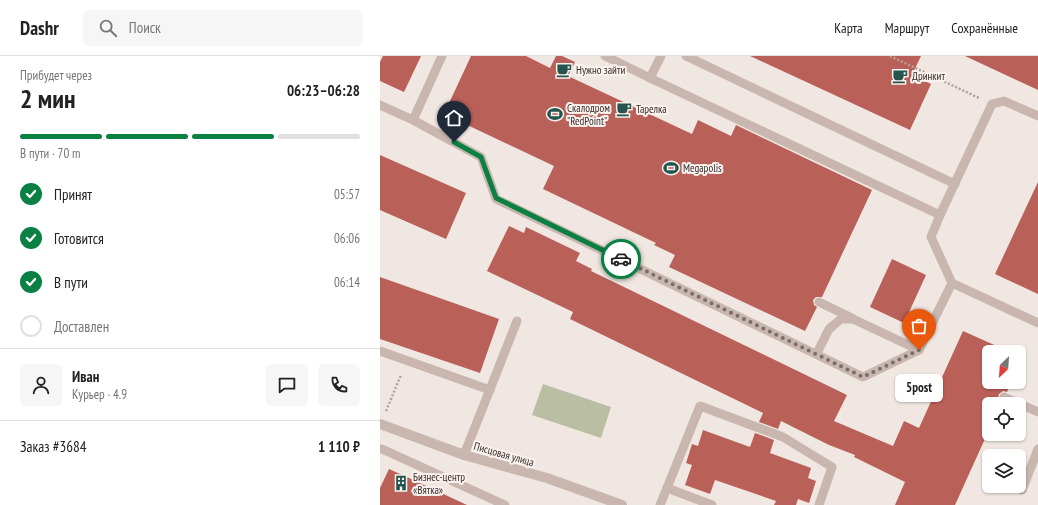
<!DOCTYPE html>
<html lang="ru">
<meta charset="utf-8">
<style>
:root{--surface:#fff;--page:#f6f6f6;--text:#222;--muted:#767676;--line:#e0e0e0;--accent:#0b8043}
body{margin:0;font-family:"PT Sans Narrow",sans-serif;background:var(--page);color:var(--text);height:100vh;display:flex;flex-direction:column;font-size:15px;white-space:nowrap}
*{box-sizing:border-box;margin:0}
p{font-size:13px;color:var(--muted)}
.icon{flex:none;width:22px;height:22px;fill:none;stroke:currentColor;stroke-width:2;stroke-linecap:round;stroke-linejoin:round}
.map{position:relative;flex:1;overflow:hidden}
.panel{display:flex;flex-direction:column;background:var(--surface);width:380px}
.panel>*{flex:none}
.needle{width:26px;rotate:205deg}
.buttons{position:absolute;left:602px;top:289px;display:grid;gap:8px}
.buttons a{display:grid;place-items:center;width:44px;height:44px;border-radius:6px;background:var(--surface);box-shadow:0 1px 3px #0004;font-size:20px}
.pin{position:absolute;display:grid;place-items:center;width:34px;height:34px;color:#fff;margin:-41px -17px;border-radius:50% 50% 50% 0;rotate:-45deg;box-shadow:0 0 4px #0007}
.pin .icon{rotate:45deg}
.courier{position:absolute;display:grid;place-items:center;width:40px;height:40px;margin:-20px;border:3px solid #0b8043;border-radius:50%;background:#fff;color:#222;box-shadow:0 1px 5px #0007}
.bubble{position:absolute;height:28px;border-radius:6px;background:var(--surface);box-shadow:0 1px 3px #0004;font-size:13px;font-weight:700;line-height:28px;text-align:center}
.summary em{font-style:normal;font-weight:700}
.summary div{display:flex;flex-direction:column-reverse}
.summary{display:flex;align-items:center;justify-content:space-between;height:68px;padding:0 20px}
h1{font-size:26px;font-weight:700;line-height:30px}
.bar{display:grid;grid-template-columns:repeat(4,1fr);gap:6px 4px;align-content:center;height:48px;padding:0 20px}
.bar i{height:5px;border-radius:3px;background:var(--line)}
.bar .current{background:var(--accent)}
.bar p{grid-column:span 4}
.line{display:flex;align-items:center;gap:10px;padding:0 20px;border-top:1px solid var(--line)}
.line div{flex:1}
.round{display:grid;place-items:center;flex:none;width:42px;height:42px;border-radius:6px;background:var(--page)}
ol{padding:0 20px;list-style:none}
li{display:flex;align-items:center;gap:12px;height:44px}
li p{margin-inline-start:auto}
li .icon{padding:4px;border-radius:50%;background:var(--accent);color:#fff;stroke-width:4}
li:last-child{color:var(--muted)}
li i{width:22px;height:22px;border:2px solid var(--line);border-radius:50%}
header{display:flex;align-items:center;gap:24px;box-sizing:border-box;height:56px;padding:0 20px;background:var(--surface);border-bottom:1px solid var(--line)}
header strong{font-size:19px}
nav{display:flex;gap:22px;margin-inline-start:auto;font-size:14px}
.search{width:280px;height:36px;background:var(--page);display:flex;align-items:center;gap:10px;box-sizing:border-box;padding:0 14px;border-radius:6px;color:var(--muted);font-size:15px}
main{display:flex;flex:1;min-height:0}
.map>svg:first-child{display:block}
</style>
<header>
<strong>Dashr</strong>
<div class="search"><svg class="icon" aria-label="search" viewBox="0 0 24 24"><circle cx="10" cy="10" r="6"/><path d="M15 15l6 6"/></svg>Поиск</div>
<nav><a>Карта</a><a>Маршрут</a><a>Сохранённые</a></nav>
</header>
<main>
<section class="panel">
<div class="summary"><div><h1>2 мин</h1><p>Прибудет через</p></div><em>06:23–06:28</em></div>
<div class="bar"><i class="current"></i><i class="current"></i><i class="current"></i><i></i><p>В пути · 70 m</p></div>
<ol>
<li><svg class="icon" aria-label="check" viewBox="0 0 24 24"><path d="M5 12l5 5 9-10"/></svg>Принят<p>05:57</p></li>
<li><svg class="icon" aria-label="check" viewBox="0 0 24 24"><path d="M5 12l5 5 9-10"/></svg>Готовится<p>06:06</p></li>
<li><svg class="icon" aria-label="check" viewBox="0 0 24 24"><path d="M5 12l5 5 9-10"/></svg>В пути<p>06:14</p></li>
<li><i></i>Доставлен</li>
</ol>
<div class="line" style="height:72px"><a class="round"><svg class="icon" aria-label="person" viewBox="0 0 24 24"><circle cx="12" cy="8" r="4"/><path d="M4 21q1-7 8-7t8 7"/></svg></a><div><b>Иван</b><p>Курьер · 4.9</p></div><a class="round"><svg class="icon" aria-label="chat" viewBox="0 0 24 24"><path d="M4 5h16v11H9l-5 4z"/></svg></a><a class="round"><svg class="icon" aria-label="phone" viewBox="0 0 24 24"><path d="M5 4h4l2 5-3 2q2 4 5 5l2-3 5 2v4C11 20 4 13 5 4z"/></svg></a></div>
<div class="line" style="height:52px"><div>Заказ #3684</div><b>1 110 ₽</b></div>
</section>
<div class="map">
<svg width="658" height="449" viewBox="0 0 658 449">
<rect width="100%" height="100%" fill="#f1e7e2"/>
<!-- green -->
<path fill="#babfa3" d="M163,328L231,351L221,382L152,359Z"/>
<!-- building -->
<g fill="#b96058">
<path d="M3,0H41L24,36L0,25V6Z"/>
<path d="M91,0H146L170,12L176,0H182L195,6L188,20L312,78L318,64L351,80L356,69L492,134L442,241H436L433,244L434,249L437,251L425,275L289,211L295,199L274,189L276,187L163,133L174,110L64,58Z"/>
<path d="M370,0H541L532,19L551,28L530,74Z"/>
<path d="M585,0H658V34Z"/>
<path d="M0,99L86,137L66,183L0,154Z"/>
<path d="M658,126V238L615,218Z"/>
<path d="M129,170L144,177L146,171L200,197L196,205L212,213L211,215L467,339L454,365L513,390L524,365L539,372L583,275L630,296H609V326H631L627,336L623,335L619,338L618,342L619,345L622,347L621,348H609V374L575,449H515L525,426L474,401L475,399L449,389L401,365L398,373L379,366L383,357L190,263L193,256L107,215Z"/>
<path d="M512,203L546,219L524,267L490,251Z"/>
<path d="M0,221L119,263L100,317L0,283Z"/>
<path d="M323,374L370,391L375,377L394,384L390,397L431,412L428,422L436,425L429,447L418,443L416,449H394L396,445L335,424L330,438L305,429L312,409L306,407L312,388L318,390Z"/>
<path d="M9,413L29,422L87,449H0V432Z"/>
</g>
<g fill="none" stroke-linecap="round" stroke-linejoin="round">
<!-- path -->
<g stroke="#b4a099" stroke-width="2.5" stroke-dasharray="2 2" stroke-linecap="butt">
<path d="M510,0L599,42"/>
<path d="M6,355L21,319"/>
</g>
<!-- service -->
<g stroke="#c8b6af" stroke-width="9">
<path d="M62,0L33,64L101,101L116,143L483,321L539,294L572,227"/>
<path d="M225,0L270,22"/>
<path d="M281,0L270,22L560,159"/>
<path d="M306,0L575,128"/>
<path d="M0,49L33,64"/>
<path d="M658,60L624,45L612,48L560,159L551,181L572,227L658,267"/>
<path d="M439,246L472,262"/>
<path d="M0,295L110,334"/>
<path d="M438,295L449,273L461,263H473L539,294"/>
<path d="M624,341L658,356"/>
<path d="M0,393H2L125,449"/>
<path d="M84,399L137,265"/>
<path d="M287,432L320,350L403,381L452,411L439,449"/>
<path d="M642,434L658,393"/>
<path d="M280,449L287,432L332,449"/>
</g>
<!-- minor -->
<path stroke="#c8b6af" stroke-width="10" d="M0,368L84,399L167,422L242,449"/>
</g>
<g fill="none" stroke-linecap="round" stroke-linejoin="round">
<!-- done -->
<path stroke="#796f6c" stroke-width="4" stroke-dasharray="0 7.2" d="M241,203L483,321L539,294"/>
<!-- route -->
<path stroke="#0b8043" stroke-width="5" d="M74,86L101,101L116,142L241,203"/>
</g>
<!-- icons -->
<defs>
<g id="cafe-bare" transform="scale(1.2)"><path d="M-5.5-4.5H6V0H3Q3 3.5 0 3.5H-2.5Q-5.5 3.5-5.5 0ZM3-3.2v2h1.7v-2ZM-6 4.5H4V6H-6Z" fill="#265550" stroke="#f9f2ee" stroke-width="2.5" paint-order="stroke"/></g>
<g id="stadium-bare" transform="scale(1.2)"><path d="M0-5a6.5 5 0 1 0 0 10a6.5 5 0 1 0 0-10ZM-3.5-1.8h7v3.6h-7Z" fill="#265550" stroke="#f9f2ee" stroke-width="2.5" paint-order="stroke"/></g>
<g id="building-bare" transform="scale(1.2)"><path d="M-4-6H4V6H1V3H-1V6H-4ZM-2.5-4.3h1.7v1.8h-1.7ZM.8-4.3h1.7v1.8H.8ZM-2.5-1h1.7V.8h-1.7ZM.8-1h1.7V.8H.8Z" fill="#265550" stroke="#f9f2ee" stroke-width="2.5" paint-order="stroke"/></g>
</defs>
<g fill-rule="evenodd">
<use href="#cafe-bare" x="184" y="14"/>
<use href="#cafe-bare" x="520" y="20"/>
<use href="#cafe-bare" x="244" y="53"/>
<use href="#stadium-bare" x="175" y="58"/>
<use href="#stadium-bare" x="291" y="112"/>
<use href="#building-bare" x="21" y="427"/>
</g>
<g text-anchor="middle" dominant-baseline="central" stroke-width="4" stroke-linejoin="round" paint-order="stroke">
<!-- poi labels -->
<g font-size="11" fill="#382e2c" stroke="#f9f2ee" text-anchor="start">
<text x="196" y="14">Нужно зайти</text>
<text x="532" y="20">Дринкит</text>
<text x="187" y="52">Скалодром<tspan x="187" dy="13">"RedPoint"</tspan></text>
<text x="256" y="53">Тарелка</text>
<text x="303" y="112">Megapolis</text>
<text x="33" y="421">Бизнес-центр<tspan x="33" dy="13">«Вятка»</tspan></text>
</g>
<!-- street labels -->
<g font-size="11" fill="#382e2c" stroke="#f9f2ee">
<text transform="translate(124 398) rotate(16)">Писцовая улица</text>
</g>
</g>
</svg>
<div class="buttons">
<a><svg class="needle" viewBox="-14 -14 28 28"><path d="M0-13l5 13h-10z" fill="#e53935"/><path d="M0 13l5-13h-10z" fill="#767676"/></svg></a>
<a><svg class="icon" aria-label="locate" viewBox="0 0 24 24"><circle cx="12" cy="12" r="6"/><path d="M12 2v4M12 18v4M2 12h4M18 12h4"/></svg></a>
<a><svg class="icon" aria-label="layers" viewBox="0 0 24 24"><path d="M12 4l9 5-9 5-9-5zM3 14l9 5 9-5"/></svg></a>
</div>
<div class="pin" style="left:539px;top:294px;background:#ea580c"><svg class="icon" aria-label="bag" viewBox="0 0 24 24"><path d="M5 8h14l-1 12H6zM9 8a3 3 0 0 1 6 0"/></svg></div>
<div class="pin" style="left:74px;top:86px;background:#1f2937"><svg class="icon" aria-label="home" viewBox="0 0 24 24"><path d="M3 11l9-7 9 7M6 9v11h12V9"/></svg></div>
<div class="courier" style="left:241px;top:203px"><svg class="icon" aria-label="car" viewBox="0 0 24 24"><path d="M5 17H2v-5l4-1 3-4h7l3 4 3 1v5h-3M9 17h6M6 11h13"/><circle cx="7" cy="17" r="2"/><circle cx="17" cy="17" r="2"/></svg></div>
<div class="bubble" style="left:515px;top:318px;width:48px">5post</div>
</div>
</main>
